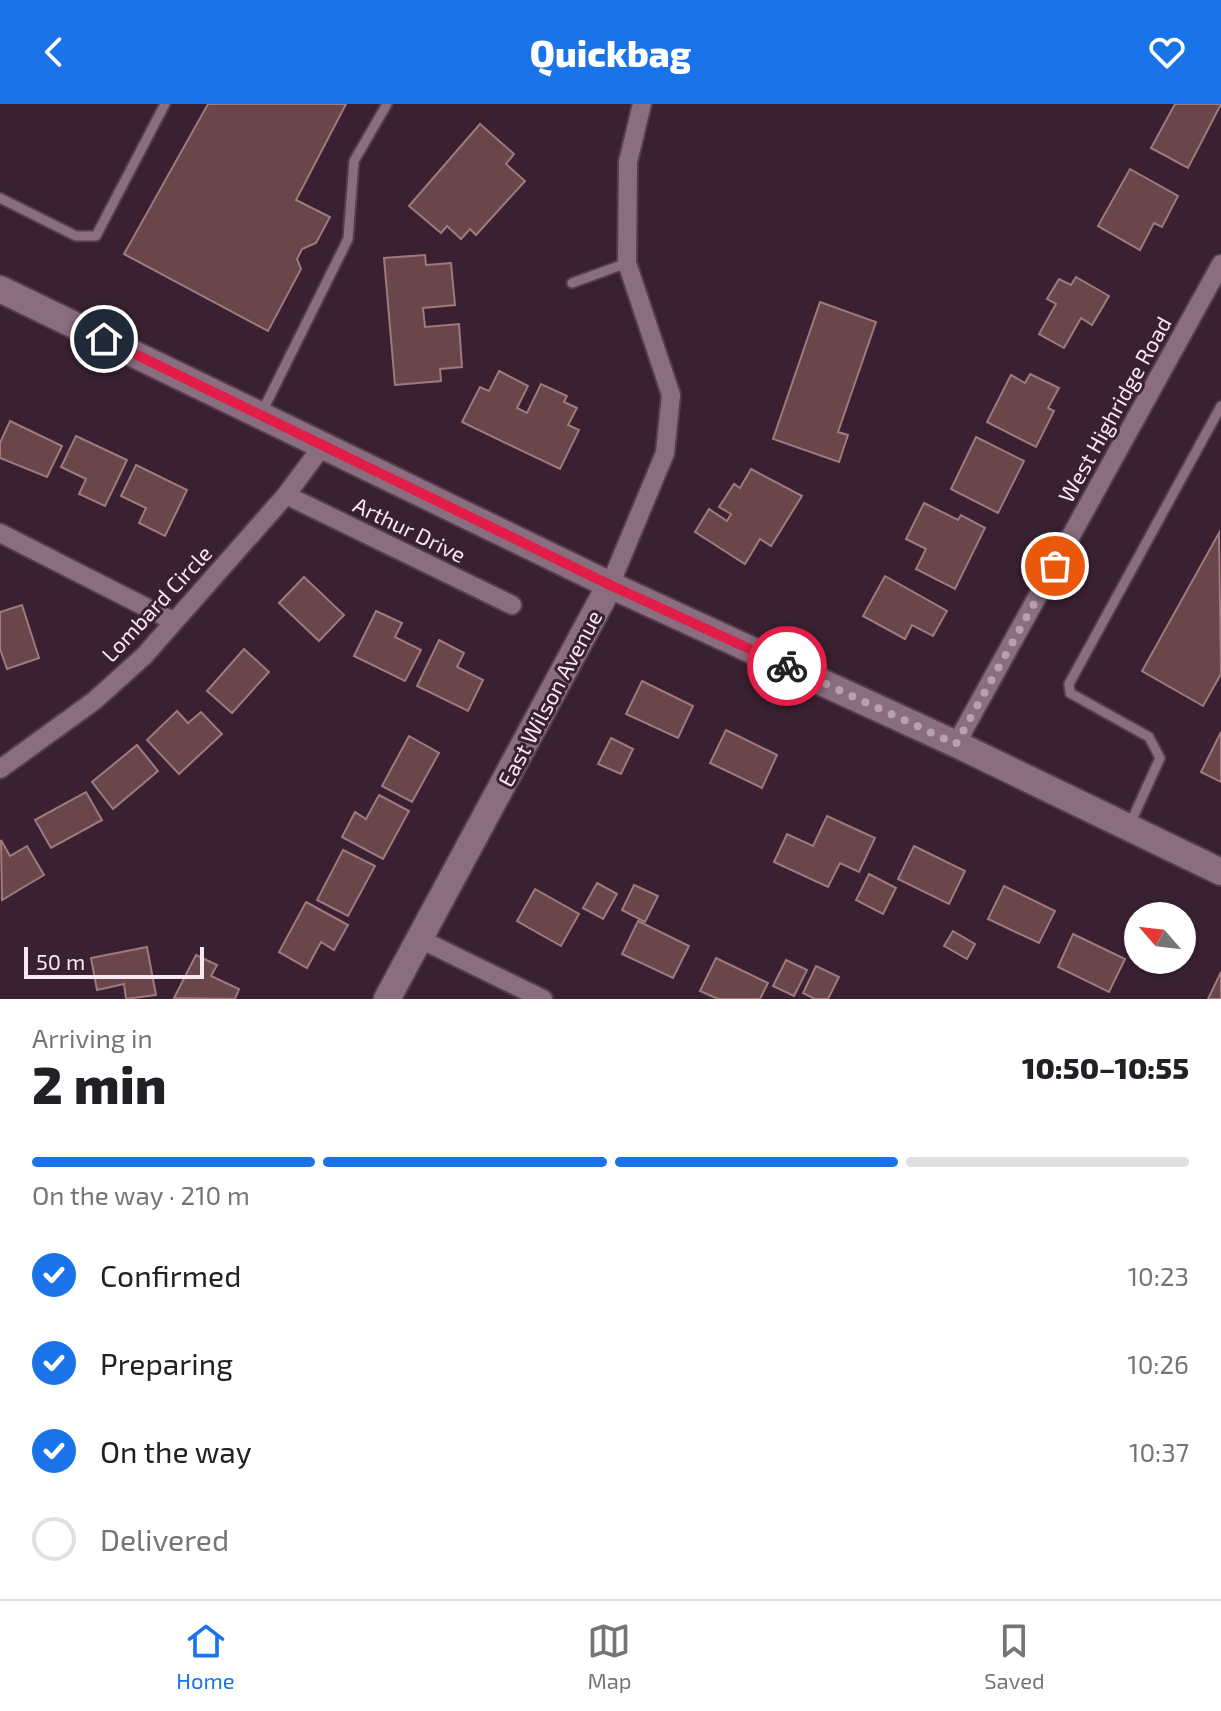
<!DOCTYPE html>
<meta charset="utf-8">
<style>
:root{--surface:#fff;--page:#f6f6f6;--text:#202124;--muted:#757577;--line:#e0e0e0;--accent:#1a73e8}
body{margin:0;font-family:"Exo 2",sans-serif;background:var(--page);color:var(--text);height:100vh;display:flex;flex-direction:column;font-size:30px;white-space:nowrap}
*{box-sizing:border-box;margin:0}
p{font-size:26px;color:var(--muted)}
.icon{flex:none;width:44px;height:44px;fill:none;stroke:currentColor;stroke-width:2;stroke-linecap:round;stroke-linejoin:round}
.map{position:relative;height:895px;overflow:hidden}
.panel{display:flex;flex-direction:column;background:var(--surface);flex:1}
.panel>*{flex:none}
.needle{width:52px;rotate:298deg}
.buttons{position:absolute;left:1124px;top:798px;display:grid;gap:16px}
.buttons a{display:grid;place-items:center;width:72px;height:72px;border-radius:50%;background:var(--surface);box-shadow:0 2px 6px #0004;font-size:40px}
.scale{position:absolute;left:24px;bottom:20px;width:180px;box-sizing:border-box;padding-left:8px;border:4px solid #f9e7f2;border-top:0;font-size:22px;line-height:28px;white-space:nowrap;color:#f9e7f2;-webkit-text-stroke:6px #3a2132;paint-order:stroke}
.pin{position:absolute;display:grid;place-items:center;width:68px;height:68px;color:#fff;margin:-34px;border:4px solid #fff;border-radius:50%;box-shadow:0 2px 8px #0007}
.courier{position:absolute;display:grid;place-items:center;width:80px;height:80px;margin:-40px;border:6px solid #e11d48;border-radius:50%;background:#fff;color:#222;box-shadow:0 2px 10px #0007}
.headline em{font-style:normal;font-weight:800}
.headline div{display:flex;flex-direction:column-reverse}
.headline{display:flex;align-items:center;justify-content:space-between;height:136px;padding:0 32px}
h1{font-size:52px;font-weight:800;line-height:60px}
.bar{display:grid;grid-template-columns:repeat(4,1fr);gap:12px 8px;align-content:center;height:96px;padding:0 32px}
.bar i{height:10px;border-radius:6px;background:var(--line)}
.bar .on{background:var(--accent)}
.bar p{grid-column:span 4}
ol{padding:0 32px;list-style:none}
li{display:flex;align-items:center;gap:24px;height:88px}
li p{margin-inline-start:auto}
li .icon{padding:8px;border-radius:50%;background:var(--accent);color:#fff;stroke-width:4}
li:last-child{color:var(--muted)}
li i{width:44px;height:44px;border:4px solid var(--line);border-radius:50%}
header{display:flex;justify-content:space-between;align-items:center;height:104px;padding:0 32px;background:var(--accent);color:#fff;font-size:36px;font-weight:800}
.tabs{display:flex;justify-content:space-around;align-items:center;height:112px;border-top:2px solid var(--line);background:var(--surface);font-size:22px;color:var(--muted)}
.tabs a{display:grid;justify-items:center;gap:4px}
.tabs .on{color:var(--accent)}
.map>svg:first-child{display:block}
</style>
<header><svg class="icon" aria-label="back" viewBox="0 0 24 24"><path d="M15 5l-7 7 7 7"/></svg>Quickbag<svg class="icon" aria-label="heart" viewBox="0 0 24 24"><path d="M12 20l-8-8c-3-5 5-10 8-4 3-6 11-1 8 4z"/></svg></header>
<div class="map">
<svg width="1221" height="895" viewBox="0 0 1221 895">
<rect width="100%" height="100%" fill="#3a2132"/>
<!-- building -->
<g fill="#68464a" stroke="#9f797d" stroke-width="2">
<path d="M208,0H346L296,96L330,113L316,139L302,145L297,155L301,165L268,227L124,150Z"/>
<path d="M1175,0H1221L1188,64L1151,44Z"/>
<path d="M480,20L514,50L506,60L525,77L476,131L470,125L461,135L447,122L441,129L409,102Z"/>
<path d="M1130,65L1178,92L1162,123L1154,119L1140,146L1098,122Z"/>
<path d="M425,151L426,161L451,159L455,201L423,204L425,223L459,220L462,263L440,265L441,277L395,281L384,154Z"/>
<path d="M1076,173L1109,192L1092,221L1081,214L1064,244L1039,230L1056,200L1047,195L1059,175L1071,181Z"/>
<path d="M820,198L876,218L838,328L848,331L839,358L773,335Z"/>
<path d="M499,267L528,282L517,304L527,309L541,280L567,292L564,298L577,304L568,321L579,326L560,365L462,318L480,283L489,287Z"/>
<path d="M1030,270L1059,284L1048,304L1054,307L1036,343L987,318L1011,271L1025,279Z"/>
<path d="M10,317L62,342L47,373L0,354V339Z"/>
<path d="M76,332L127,356L105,402L79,390L86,375L61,363Z"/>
<path d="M976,333L1024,357L998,409L951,385Z"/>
<path d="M136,361L187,386L165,432L139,419L146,404L121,392Z"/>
<path d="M751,365L802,392L771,442L760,435L745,460L695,428L709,405L727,417L731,410L719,403L734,380L740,384Z"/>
<path d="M924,399L958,416L961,411L985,424L955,485L916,465L926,445L906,435Z"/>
<path d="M1219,429L1221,570L1203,602L1142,567Z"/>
<path d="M885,472L947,507L933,532L912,521L905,535L863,512Z"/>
<path d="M304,473L344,511L319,537L279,499Z"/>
<path d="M22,501L39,554L7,565L0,545V508Z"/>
<path d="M376,507L402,519L395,533L421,546L405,577L354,552Z"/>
<path d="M439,536L464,549L457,563L483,576L468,607L417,582Z"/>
<path d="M244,545L269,568L232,609L207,587Z"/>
<path d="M642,577L693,602L678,634L626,610Z"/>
<path d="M177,607L188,619L201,608L222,630L179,670L147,636Z"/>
<path d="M726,626L777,651L762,684L710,659Z"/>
<path d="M1221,628V678L1201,668Z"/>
<path d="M409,632L439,649L412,698L382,682Z"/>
<path d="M611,634L633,645L621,670L598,660Z"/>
<path d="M137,641L158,667L113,705L92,678Z"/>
<path d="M86,688L102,716L51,744L35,716Z"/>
<path d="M379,691L409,707L383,755L342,733L355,708L366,715Z"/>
<path d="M827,712L875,734L859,768L840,759L828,783L774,758L787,730L813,742Z"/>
<path d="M1,736L10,752L27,742L44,771L2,796Z"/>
<path d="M914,742L965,767L949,800L898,775Z"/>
<path d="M343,746L375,762L348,812L317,796Z"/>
<path d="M869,770L896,784L883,810L856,796Z"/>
<path d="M597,779L617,790L603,815L583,804Z"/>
<path d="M634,781L658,792L645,818L622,806Z"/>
<path d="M1004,782L1055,807L1039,839L988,815Z"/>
<path d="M535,785L579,810L561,842L517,817Z"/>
<path d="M306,798L348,821L334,846L321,838L307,864L279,848Z"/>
<path d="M638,817L689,842L673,874L622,850Z"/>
<path d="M953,827L975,840L967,855L944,842Z"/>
<path d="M1073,830L1125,855L1109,888L1058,863Z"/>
<path d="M147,843L156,891L126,895L124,880L97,886L91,854Z"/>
<path d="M196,851L217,861L211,872L239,885L235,895L174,894Z"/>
<path d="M716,854L768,879L760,895H718L700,887Z"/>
<path d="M786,856L807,866L794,892L773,882Z"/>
<path d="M816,862L839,873L828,895H815L803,889Z"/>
<path d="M1221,868V895H1208Z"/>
</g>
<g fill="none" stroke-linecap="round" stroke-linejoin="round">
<!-- lane casing -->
<g stroke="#543e4e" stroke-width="13">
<g id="lane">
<path d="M0,94L76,132H96L165,0"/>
<path d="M572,179L627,159"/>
<path d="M261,310L348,135L354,57L387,0"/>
<path d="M1130,720L1160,654L1149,633L1070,589L1069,580L1221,302"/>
</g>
</g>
<!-- street casing -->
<g stroke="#543e4e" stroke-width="22">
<g id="street">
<path d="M286,391L512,501"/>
<path d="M0,429L173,517"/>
<path d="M610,481L665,349L671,291L627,159L628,58L642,0"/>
<path d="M956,640L1221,160"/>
<path d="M0,665L94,597L144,552L286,391L324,340"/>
<path d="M420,835L543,895"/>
</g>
</g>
<!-- secondary casing -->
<g stroke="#543e4e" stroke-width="30">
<g id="secondary">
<path d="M0,185L610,481L956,640L1221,768"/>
<path d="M387,895L610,481"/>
</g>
</g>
<!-- lane -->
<use href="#lane" stroke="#8b6d80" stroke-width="9"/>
<!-- street -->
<use href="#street" stroke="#8b6d80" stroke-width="18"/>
<!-- secondary -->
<use href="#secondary" stroke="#8b6d80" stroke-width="26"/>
</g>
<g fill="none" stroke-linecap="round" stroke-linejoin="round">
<!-- done -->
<path stroke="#b6a2af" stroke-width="8" stroke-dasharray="0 14.4" d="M787,562L956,640L1055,462"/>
<!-- route -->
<path stroke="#e11d48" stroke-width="10" d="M104,235L610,481L787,562"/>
</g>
<g text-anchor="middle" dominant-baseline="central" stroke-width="6" stroke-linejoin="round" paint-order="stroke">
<!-- street labels -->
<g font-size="22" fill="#f9e7f2" stroke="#3a2132">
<text transform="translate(1114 305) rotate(-61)">West Highridge Road</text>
<text transform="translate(410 425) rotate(26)">Arthur Drive</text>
<text transform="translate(156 499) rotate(-47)">Lombard Circle</text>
<text transform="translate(549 594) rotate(-62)">East Wilson Avenue</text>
</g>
</g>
</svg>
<div class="buttons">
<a><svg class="needle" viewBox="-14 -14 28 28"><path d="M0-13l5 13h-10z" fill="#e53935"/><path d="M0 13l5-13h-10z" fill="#757577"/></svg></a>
</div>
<div class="scale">50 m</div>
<div class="pin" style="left:1055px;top:462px;background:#ea580c"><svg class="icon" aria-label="bag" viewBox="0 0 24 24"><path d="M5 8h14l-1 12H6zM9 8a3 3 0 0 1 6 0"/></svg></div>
<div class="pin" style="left:104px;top:235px;background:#1f2937"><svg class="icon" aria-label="home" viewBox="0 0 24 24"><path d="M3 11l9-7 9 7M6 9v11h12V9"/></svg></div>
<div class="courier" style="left:787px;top:562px"><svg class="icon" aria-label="bike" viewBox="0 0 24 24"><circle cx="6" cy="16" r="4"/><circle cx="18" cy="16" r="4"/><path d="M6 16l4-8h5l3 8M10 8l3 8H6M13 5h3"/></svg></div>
</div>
<section class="panel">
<div class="headline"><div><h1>2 min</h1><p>Arriving in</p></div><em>10:50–10:55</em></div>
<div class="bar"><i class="on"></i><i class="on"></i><i class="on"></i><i></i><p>On the way · 210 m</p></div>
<ol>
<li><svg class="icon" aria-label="check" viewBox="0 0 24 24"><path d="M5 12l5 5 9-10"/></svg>Confirmed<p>10:23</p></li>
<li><svg class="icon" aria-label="check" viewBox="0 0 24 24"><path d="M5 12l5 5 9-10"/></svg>Preparing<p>10:26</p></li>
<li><svg class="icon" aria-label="check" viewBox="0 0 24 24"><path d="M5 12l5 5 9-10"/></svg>On the way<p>10:37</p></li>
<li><i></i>Delivered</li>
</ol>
</section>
<nav class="tabs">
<a class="on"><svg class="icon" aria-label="home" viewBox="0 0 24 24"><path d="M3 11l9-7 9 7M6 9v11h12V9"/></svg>Home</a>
<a><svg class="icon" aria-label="map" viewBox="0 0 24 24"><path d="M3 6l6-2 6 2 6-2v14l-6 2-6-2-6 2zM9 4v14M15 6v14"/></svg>Map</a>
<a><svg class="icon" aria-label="saved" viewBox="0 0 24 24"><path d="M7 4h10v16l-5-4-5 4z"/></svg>Saved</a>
</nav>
